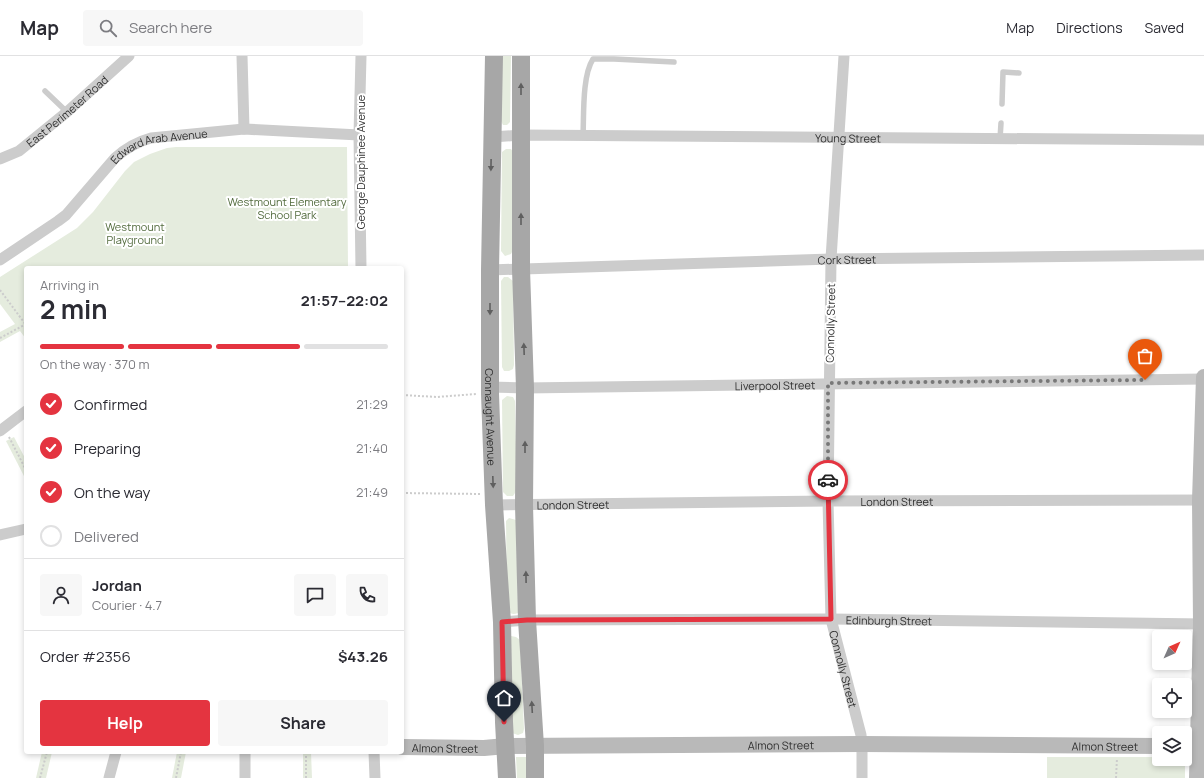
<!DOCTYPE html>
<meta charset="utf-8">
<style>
:root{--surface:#fff;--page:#f7f7f7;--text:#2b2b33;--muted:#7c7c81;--line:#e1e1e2;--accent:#e43440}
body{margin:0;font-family:Manrope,sans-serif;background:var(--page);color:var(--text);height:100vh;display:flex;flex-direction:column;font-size:15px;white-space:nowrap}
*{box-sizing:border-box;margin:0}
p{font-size:13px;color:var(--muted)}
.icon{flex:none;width:22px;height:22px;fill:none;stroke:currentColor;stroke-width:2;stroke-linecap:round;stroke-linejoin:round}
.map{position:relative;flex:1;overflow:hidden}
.details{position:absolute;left:24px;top:210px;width:380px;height:488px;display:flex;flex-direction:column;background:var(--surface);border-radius:4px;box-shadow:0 2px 6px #0003}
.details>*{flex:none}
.needle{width:26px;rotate:45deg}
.controls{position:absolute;left:1152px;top:574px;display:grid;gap:8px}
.controls a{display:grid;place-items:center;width:40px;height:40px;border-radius:4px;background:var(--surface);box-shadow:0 2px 6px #0003;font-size:20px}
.pin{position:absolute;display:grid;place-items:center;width:34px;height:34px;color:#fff;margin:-41px -17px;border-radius:50% 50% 50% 0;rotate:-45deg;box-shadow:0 0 4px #0007}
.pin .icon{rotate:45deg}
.courier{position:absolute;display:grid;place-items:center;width:40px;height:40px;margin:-20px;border:3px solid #e43440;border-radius:50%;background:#fff;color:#222;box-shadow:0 1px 5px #0007}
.head em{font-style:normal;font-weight:700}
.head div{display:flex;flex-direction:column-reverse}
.head{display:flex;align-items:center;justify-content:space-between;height:68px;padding:0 16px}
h1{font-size:26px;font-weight:700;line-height:30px}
.bar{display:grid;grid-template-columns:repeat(4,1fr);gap:6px 4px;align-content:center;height:48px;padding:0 16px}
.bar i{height:5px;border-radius:3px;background:var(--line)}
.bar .current{background:var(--accent)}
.bar p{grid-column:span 4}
.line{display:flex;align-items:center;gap:10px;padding:0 16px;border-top:1px solid var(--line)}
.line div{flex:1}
.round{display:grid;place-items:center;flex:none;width:42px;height:42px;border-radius:4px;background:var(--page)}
ol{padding:0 16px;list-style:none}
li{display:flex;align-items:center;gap:12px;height:44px}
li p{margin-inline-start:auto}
li .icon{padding:4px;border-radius:50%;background:var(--accent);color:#fff;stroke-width:4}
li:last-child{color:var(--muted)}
li i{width:22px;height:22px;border:2px solid var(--line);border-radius:50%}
.primary-button{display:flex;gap:8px;margin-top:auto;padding:8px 16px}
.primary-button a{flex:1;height:46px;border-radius:4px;background:var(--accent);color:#fff;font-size:16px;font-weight:700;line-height:46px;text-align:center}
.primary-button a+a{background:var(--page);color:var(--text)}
header{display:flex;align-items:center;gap:24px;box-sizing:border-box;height:56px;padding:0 20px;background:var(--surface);border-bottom:1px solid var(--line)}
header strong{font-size:19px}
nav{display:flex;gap:22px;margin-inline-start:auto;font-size:14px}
.search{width:280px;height:36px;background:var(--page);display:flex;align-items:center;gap:10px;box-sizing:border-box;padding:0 14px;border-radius:4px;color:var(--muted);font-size:15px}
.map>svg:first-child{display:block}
</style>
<header>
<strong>Map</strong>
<div class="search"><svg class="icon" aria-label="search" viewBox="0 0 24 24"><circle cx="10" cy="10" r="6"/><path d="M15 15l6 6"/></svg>Search here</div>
<nav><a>Map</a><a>Directions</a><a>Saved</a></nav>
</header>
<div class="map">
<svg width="1204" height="722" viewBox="0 0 1204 722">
<rect width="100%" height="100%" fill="#fff"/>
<!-- green -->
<g fill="#e5ecde">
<path d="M501,0H511L510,66L507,69H503L501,65Z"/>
<path d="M176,91H347L348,212H26V283L20,275L0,286V276L15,268L0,248V221L77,172L93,156L125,115L134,106L150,98L167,92Z"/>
<path d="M506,93H511L513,96V194L511,198L505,200L501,195L502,96Z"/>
<path d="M504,221H508L513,225L514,309L513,313L509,315H504L502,311L501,225Z"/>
<path d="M507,340L513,341L515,345L517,434L513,440H507L503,436L502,344Z"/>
<path d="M14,381L26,404V424L6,385Z"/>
<path d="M509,462L516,464L518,557C513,559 510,558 507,554L506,465Z"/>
<path d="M511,580L516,581L520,584L524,673L523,677L518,679L512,677Z"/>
<path d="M42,696H52L46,722H36Z"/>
<path d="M177,696H186L181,722H172Z"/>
<path d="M303,696H311L312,722H303Z"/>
<path d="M516,701H528L529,722H517Z"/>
<path d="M1047,701H1159V703H1185V722H1047Z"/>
</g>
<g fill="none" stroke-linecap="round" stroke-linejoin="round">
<!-- path -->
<g stroke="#ccc" stroke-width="2" stroke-dasharray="2 2" stroke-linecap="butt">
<path d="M0,234L26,269"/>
<path d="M0,282L26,268"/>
<path d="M402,339L437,341L476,338"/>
<path d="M9,381L26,414"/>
<path d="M402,437L480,438"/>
<path d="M306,696V722"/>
<path d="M40,722L47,696"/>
<path d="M176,722L181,696"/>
<path d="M1116,722L1117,702"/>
</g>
<!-- lane -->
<g stroke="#ccc" stroke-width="5.5">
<path d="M45,35L67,56"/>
<path d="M1002,48L1003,16L1019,17"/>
<path d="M583,80C584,59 582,20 593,3H614L674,6"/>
<path d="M1000,83L1001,67"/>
</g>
<!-- street -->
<g stroke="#ccc" stroke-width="11">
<path d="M242,0L244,73"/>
<path id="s1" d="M844,0L831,203L828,445L831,563L861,679L862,688V722"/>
<path id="s2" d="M492,81L521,79L1204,84"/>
<path id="s3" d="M0,103L19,95L67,56L129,0"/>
<path id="s4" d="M0,204L58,165L66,159L115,102C126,92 136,86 151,82L244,73L359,79"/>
<path d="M361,212L359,79L361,0"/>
<path id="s5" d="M490,214L831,203L1204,199"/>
<path id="s6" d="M490,331L525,332L1204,323"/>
<path d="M0,375L26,355"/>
<path id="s7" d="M494,449L828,445L1204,444"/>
<path d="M0,479L26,473"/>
<path id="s8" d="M502,566L527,564L831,563L1204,568"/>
<path d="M374,696L375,722"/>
<path d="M109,722L116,696"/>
<path d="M245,722V696"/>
</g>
<!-- secondary -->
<g stroke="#b9b9b9" stroke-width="16">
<path id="s9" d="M402,691L484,692L506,690L862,688L1159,690"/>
<path d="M1197,722L1201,568L1200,444L1204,321"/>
</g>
<!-- primary -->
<g stroke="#a7a7a7" stroke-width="18">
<path id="s10" d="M494,0L490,214V338L494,449L502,566L504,666L507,722"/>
<path d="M521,0V213L525,332L524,449L527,564L535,690V722"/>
</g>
</g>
<!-- one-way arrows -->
<defs><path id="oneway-solid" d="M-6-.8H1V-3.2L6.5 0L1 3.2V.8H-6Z"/></defs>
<g fill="#5f5f5f">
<use href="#oneway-solid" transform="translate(521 33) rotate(-90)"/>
<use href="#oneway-solid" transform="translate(491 109) rotate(91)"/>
<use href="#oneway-solid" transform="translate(521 163) rotate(-90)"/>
<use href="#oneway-solid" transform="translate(490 253) rotate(90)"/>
<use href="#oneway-solid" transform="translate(524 293) rotate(-92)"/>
<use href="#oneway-solid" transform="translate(525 391) rotate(-90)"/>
<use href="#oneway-solid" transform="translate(493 426) rotate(88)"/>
<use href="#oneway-solid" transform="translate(526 521) rotate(-91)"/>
<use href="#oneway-solid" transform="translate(532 651) rotate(-93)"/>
</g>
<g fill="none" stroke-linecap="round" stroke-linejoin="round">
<!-- done -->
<path stroke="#787878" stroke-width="4" stroke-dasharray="0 7.2" d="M828,424V327L1145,324"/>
<!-- route -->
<path stroke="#e43440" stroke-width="5" d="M504,666L502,566L527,564L831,563L828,424"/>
</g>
<g text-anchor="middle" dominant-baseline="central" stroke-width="4" stroke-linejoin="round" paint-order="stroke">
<!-- street labels -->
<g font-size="11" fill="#2f2f2f" stroke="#fff">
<text stroke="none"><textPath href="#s3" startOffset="83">East Perimeter Road</textPath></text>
<text stroke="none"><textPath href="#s2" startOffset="356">Young Street</textPath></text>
<text stroke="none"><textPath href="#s4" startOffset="202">Edward Arab Avenue</textPath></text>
<text transform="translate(360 106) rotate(-90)">George Dauphinee Avenue</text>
<text stroke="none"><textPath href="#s5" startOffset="357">Cork Street</textPath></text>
<text transform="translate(830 267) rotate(-89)">Connolly Street</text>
<text stroke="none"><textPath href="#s6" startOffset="285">Liverpool Street</textPath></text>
<text stroke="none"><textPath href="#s10" startOffset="361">Connaught Avenue</textPath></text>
<text stroke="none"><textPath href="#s7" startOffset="403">London Street</textPath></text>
<text stroke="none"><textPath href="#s7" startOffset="79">London Street</textPath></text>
<text stroke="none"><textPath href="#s8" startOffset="387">Edinburgh Street</textPath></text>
<text stroke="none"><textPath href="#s1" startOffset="615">Connolly Street</textPath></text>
<text stroke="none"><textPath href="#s9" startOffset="379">Almon Street</textPath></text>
<text stroke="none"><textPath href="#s9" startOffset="703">Almon Street</textPath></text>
<text stroke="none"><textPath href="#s9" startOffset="43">Almon Street</textPath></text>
</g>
<!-- park labels -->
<g font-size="11" fill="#526b3d" stroke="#fff">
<text x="287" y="145">Westmount Elementary<tspan x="287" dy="13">School Park</tspan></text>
<text x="135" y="170">Westmount<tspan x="135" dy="13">Playground</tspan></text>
</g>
</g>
</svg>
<div class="controls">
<a><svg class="needle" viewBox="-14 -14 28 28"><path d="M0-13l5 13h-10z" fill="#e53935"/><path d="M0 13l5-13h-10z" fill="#7c7c81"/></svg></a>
<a><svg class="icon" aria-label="locate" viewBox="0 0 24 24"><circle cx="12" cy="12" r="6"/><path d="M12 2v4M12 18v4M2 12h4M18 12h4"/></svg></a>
<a><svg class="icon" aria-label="layers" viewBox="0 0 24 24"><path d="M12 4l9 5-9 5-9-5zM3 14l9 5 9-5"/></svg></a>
</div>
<div class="pin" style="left:1145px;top:324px;background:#ea580c"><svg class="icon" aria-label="bag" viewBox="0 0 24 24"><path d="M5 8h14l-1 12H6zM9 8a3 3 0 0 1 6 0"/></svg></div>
<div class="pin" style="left:504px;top:666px;background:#1f2937"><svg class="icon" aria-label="home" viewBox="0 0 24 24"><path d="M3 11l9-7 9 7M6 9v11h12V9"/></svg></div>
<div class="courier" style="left:828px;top:424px"><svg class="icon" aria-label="car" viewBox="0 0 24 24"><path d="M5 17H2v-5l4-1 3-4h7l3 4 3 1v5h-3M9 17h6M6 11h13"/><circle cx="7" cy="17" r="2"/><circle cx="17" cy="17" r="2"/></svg></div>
<section class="details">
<div class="head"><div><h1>2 min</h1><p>Arriving in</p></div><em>21:57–22:02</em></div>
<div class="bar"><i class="current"></i><i class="current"></i><i class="current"></i><i></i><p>On the way · 370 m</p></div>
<ol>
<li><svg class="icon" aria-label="check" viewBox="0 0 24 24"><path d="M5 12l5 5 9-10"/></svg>Confirmed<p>21:29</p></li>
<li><svg class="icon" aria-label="check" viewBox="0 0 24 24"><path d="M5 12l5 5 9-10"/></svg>Preparing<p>21:40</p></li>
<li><svg class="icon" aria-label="check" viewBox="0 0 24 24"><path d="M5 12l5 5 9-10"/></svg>On the way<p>21:49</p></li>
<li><i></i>Delivered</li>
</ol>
<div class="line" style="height:72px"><a class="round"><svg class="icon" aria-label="person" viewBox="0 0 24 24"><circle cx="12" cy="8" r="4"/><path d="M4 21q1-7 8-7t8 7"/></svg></a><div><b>Jordan</b><p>Courier · 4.7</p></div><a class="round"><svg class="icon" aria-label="chat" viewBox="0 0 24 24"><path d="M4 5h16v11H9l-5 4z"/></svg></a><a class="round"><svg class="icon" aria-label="phone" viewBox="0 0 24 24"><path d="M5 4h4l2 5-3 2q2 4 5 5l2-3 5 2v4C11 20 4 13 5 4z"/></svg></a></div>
<div class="line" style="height:52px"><div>Order #2356</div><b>$43.26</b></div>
<div class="primary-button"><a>Help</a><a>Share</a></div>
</section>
</div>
